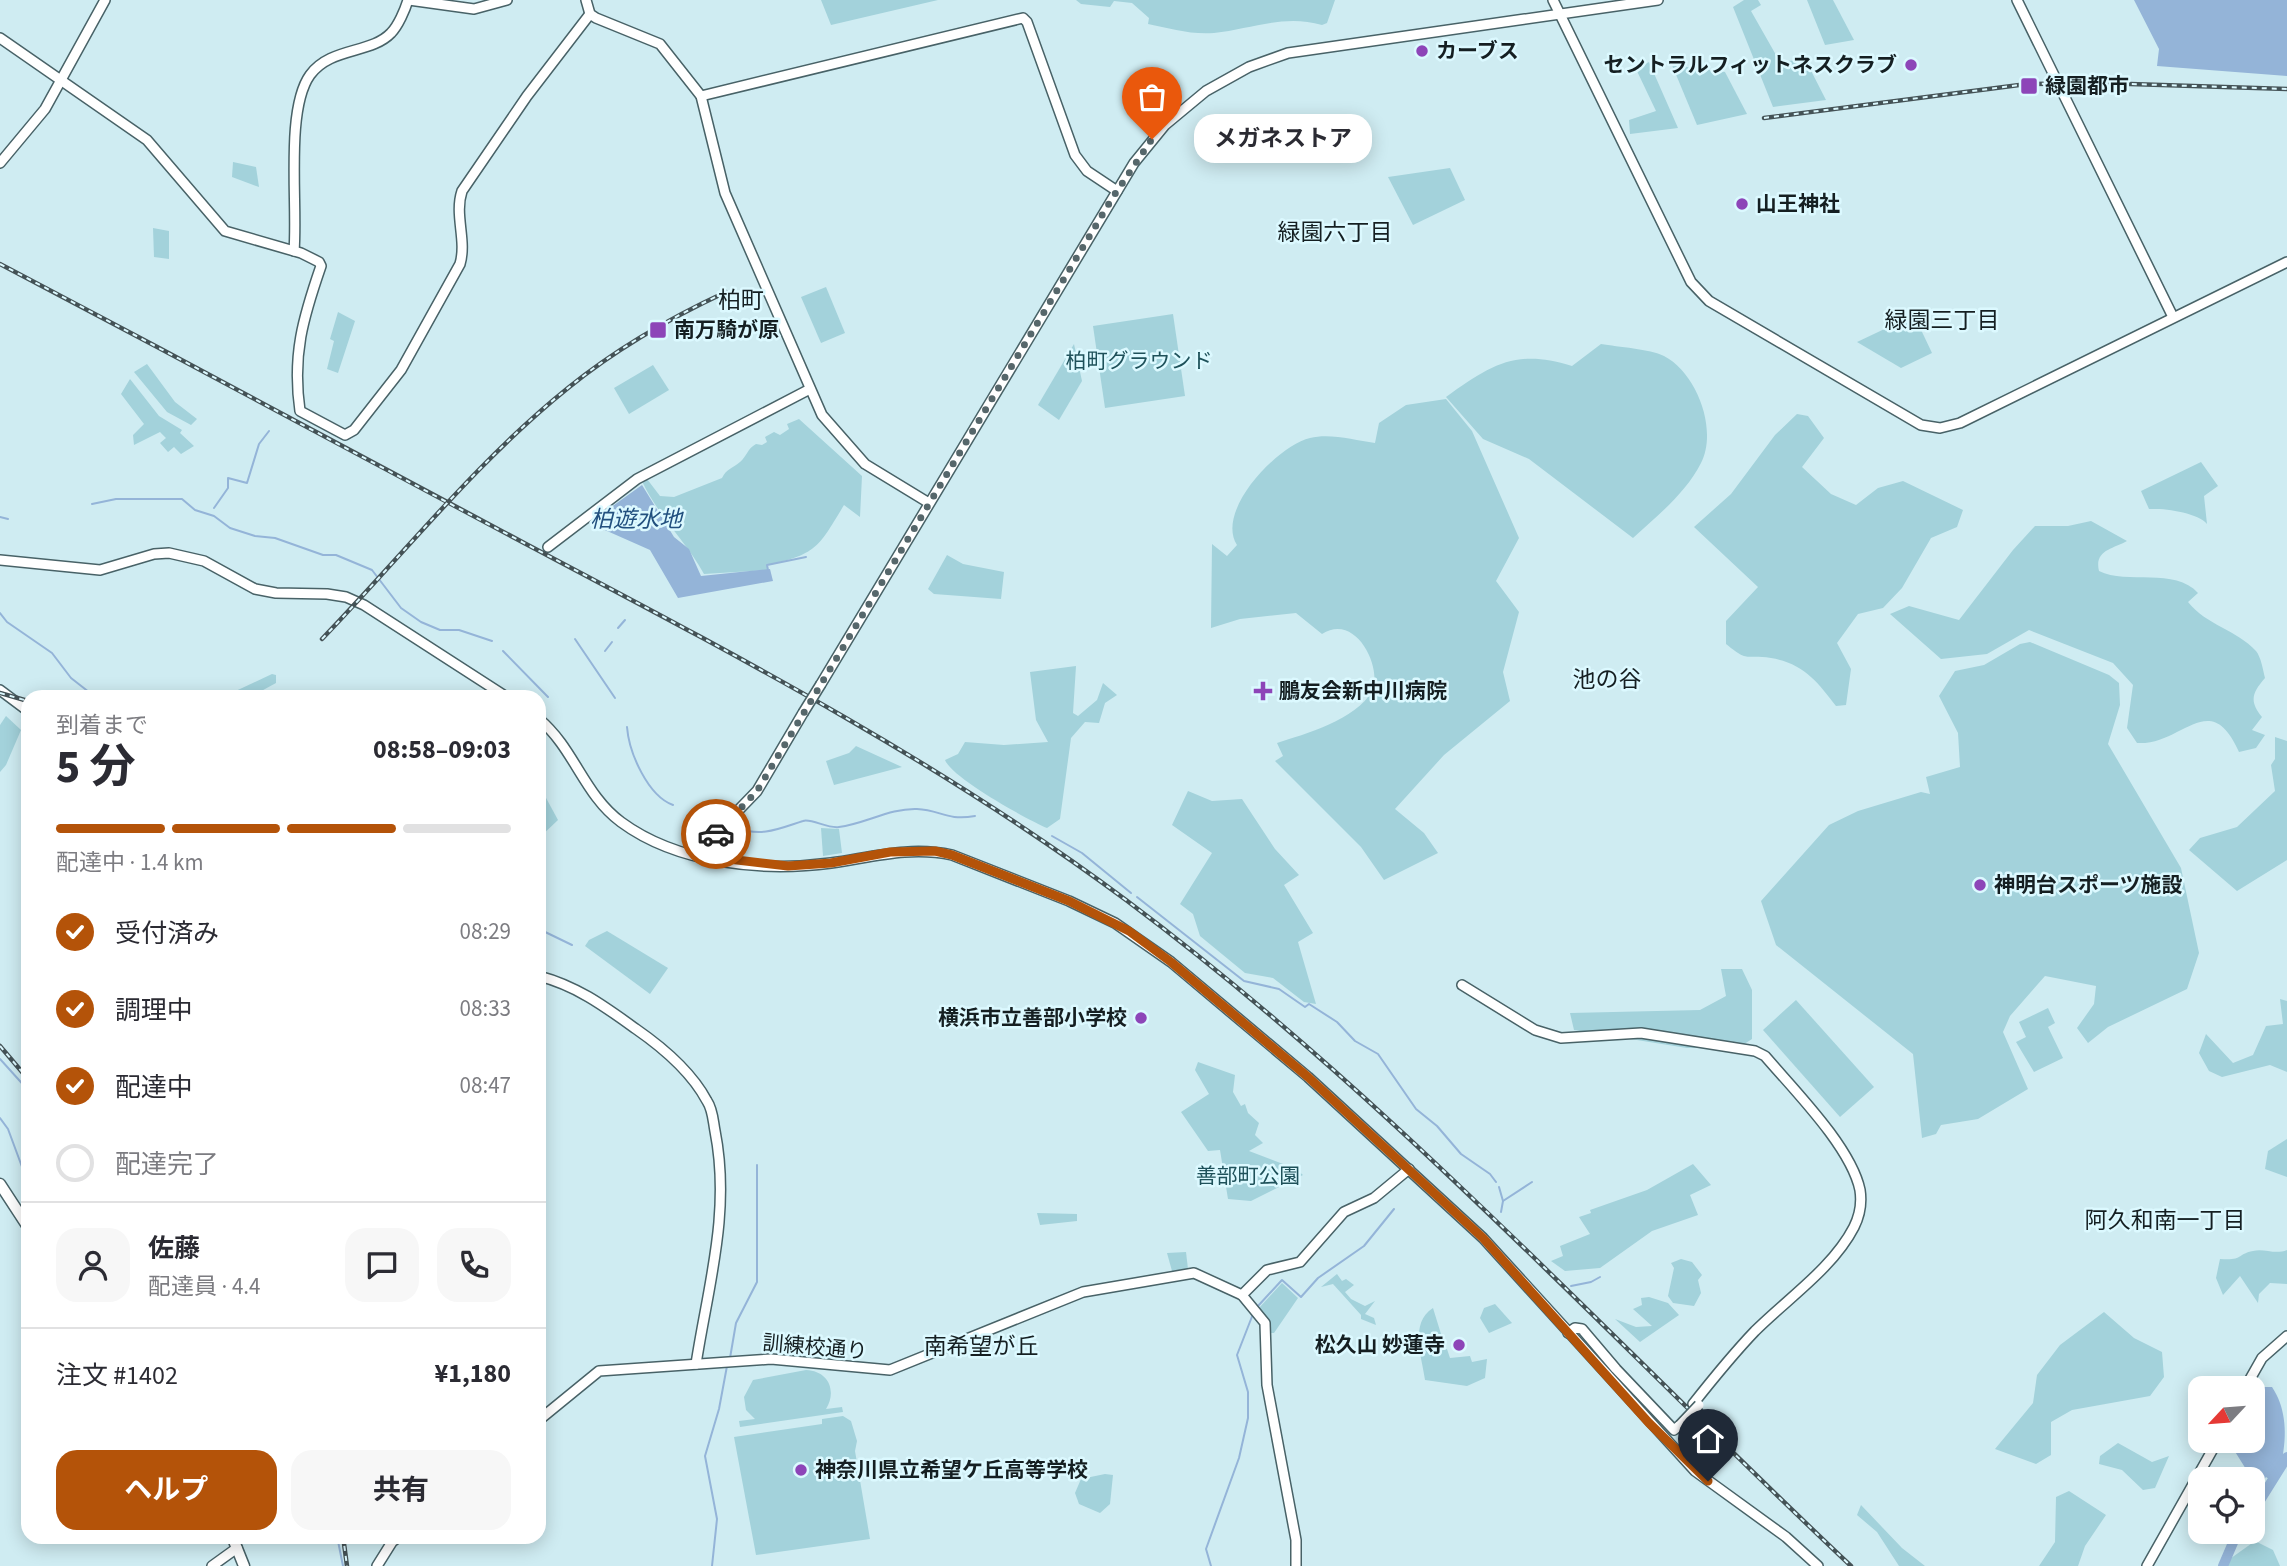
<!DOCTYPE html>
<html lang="ja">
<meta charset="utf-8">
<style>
:root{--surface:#fff;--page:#f7f7f7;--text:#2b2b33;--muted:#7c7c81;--line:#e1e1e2;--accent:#b45309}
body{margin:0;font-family:"Source Sans 3","Noto Sans JP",sans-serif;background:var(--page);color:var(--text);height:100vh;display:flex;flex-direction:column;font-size:26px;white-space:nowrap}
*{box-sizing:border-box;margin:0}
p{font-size:23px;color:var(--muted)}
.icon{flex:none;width:38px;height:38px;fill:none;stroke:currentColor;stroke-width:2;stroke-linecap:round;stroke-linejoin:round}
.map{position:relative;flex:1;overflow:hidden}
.panel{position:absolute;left:21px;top:690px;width:525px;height:854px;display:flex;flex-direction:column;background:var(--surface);border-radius:21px;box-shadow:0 4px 18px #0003}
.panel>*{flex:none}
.needle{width:46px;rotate:244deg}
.tools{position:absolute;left:2188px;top:1376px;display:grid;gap:14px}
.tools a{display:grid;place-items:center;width:77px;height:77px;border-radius:14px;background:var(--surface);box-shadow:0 4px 18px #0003;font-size:35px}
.pin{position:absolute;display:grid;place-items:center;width:60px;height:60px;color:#fff;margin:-72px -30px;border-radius:50% 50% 50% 0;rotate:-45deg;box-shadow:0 0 7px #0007}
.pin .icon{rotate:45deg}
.courier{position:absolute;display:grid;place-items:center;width:70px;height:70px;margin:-35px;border:5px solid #b45309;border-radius:50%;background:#fff;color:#222;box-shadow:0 2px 9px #0007}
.bubble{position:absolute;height:49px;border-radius:21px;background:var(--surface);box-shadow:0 4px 18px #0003;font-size:23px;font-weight:700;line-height:49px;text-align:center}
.summary em{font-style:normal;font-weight:700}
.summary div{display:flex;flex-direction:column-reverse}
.summary{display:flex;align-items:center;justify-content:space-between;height:119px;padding:0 35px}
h1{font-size:46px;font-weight:700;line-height:52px}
.bar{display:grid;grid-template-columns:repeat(4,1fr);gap:10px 7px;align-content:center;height:84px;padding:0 35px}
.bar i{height:9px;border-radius:5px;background:var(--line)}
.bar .active{background:var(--accent)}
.bar p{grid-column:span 4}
.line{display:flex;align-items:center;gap:18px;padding:0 35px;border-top:2px solid var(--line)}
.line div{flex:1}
.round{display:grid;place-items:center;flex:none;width:74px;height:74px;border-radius:21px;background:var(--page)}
ol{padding:0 35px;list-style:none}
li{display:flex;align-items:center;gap:21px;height:77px}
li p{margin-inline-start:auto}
li .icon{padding:7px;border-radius:50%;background:var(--accent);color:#fff;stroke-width:4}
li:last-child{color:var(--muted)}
li i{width:38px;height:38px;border:4px solid var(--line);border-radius:50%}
.cta{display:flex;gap:14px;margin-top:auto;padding:14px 35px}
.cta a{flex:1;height:80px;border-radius:21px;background:var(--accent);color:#fff;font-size:28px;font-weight:700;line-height:80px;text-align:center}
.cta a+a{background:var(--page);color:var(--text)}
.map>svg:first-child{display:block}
</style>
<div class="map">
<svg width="2287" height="1566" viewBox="0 0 2287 1566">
<rect width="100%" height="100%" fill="#cfecf2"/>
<!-- green -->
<g fill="#a3d2db">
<path d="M821,0H938L831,25Z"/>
<path d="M1076,0H1335L1327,23L1322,25C1284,14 1251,29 1214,33C1191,35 1169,28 1148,24L1149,18L1132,3L1114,1L1110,7L1081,4Z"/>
<path d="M1744,0H1758L1761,5L1751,11L1780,62L1805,59L1826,100L1773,107L1733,7Z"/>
<path d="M1807,0H1833L1854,40L1825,45Z"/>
<path d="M1649,62L1678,128L1630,134L1629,120L1656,111L1636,69Z"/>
<path d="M1672,65L1725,72L1747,114L1697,125Z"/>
<path d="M233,162L256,167L259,187L232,177Z"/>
<path d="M1450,168L1465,200L1413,225L1388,177Z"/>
<path d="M153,228L169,231V259L154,257Z"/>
<path d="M826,287L845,333L821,343L801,297Z"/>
<path d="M338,312L355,321L338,373L327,369L334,341L330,339Z"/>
<path d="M1173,314L1185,396L1105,408L1093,326Z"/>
<path d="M1914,315L1932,353L1901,368L1857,342Z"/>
<path d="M1074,344L1082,381L1059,420L1038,405Z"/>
<path d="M1601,344C1618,347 1650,349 1664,356C1697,373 1718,430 1701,463C1686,493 1657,516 1633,538L1529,459L1483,439L1446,397C1491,365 1516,348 1572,366Z"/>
<path d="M147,364L175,402L197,419L191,425L167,412L134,372Z"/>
<path d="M653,365L669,390L629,414L614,388Z"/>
<path d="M130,379L159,416L182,430L180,433L194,446L181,454L174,447L168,452L160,443L166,438L160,432L134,445L133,435L144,424L121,394Z"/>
<path d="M1446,399L1472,431L1519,538L1496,581L1519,612L1503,672L1510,701L1444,755L1395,809L1424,833L1438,853L1384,880L1361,847L1275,761L1283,756L1277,743C1305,734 1356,720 1372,691C1383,670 1357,612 1322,634L1296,613L1240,619L1211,628L1212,544L1227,556L1237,545C1215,511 1277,446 1310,438C1330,433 1354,440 1375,443L1379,423L1406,405Z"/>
<path d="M1797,414L1808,416L1824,438L1802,467L1831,494L1856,505L1878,488L1903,481L1963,510L1957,527L1931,538L1902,588L1883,608L1858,614L1837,643L1851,669L1846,705L1836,706C1818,682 1803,663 1771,658C1745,654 1749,663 1726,644V621L1758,587L1694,527L1731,494L1775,435Z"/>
<path d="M799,419L862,476L860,517L844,505C818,548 817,554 767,565V570L704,574C686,541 658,516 642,481L647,479L660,496L674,497L722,478C727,468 732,469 740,462C747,456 747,449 756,444L762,445L767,442L765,437L774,432L780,435L789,429L787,424Z"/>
<path d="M2201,462L2218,486L2204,496L2207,524C2198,513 2164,508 2149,509L2141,491Z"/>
<path d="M2091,521L2127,541C2113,549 2094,550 2099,571C2127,585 2175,567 2198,593L2188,602C2206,625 2237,630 2256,651C2261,657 2263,670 2265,678C2252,693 2249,701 2262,717L2252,730L2265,735L2256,748L2239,752C2210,686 2182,746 2137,743L2127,728L2133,685L2113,663L2029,630L1987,654L1941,659L1890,614L1909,606L1959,620L2013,550L2035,526H2068Z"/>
<path d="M947,555L963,564L1004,572L1001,599L934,594L928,589Z"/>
<path d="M2030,642L2109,675L2119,683L2120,705L2108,744L2181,868L2199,953L2187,989L2108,1027L2088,1043L2077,1028L2094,1004L2096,986L2045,976L2010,1016L2003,1032L2028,1089L1978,1119L1941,1125L1936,1134L1922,1138L1913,1054L1776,945L1761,901L1829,825L1858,811L1921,792L1930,794L1926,777L1960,767L1958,733L1939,696L1955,671L1984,665L2020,644Z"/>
<path d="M1076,666L1073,713L1078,716L1097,700L1103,683L1117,695L1105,703L1099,723L1085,722L1071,738L1060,819L1047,828C1026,819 952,778 945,760L958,754L965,742L1004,745L1048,742L1036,720L1030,672Z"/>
<path d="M272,674L276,675V683L252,696H225Z"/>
<path d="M6,716L21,730L6,765L0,772V725Z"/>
<path d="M2275,737L2287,741V860L2237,891L2189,850L2200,838L2237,827L2275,791L2271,765L2275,759Z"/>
<path d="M856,746L902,767L834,785L826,761L849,753Z"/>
<path d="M539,785L558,820L539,838Z"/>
<path d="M1188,791L1212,801L1242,799L1275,849L1299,875L1284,885L1313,933L1298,942L1316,1004L1304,1002L1273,978L1245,973L1200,936L1193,914L1180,904L1212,853L1172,825Z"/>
<path d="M821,828L839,829L842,853L823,856Z"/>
<path d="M607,931L668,968L650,994L585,946L589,940Z"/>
<path d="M1721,969H1742L1752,990V1039L1738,1048H1687L1574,1030L1570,1013L1700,1010L1726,996Z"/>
<path d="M2280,999L2287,1001V1072L2270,1065L2222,1077L2209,1071L2199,1053L2206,1034L2233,1063L2253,1055L2266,1026L2283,1024Z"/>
<path d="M1796,1000L1874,1087L1840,1117L1763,1030Z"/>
<path d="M2048,1008L2055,1023L2048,1027L2063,1058L2034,1072L2016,1042L2026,1037L2019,1022Z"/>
<path d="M1198,1062L1235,1075L1233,1092L1241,1106L1245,1104L1248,1113L1259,1123L1255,1135L1263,1143L1249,1151L1296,1169L1303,1175L1251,1201L1228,1199L1220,1150L1208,1151L1181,1112L1209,1094L1195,1070Z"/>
<path d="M2287,1139V1177L2265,1169L2268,1151Z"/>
<path d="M1693,1164L1711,1185L1690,1195L1698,1215L1652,1231L1600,1268L1565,1271L1551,1261L1563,1256L1560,1246L1590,1234L1579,1217L1591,1213L1590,1210L1647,1190Z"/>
<path d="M1037,1213L1077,1214V1221L1040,1225Z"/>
<path d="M2287,1250V1284L2270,1283L2259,1294L2258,1303L2240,1276L2223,1295L2216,1278L2220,1259C2243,1261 2237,1254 2253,1251C2264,1248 2275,1255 2287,1250Z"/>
<path d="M1186,1252L1188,1269L1172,1271L1167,1253Z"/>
<path d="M1681,1259L1692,1262L1702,1275L1698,1280L1701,1293L1694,1306L1673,1303L1668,1296L1674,1268L1671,1263Z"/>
<path d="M1337,1274L1342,1281L1346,1279L1354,1285L1345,1292L1351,1299L1365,1306L1375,1301L1365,1314L1374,1318L1376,1325L1361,1319V1315L1333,1284L1321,1287Z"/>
<path d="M1282,1283L1298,1298L1274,1333H1269V1325L1259,1308Z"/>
<path d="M1649,1297L1668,1303L1679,1315L1640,1342L1615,1319L1636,1327L1652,1326L1633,1309L1642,1305L1641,1298Z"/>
<path d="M1495,1304L1512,1323L1489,1333L1480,1318L1484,1308Z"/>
<path d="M1433,1308L1441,1334L1435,1335L1439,1351L1447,1349L1450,1358L1470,1356L1472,1362L1487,1359L1485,1378L1467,1386L1425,1380C1422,1357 1409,1323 1433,1308Z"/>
<path d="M2104,1312L2134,1338L2162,1352L2164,1377L2150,1396L2072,1410L2051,1422V1455L2036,1464L1995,1449L2033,1403L2037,1375L2060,1345Z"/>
<path d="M806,1370C829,1371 837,1391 826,1409L842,1407L843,1412L740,1427L739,1421L755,1419L746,1410L744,1397L753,1380Z"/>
<path d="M843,1416L851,1421L857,1441L855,1451L870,1539L756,1555L734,1437L822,1424V1419Z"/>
<path d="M2118,1443L2152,1462L2169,1456L2155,1488L2143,1490L2122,1470L2099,1464L2100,1456Z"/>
<path d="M1105,1474L1113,1475L1110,1504L1100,1513L1079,1504L1075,1493L1081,1479Z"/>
<path d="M2069,1491L2106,1515L2085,1546L2078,1566H2039L2055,1542L2056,1497Z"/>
<path d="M1861,1505L1902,1548L1925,1566H1899L1877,1532L1857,1515Z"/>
<path d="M2255,1541L2273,1550L2280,1566H2220Z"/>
</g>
<!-- water -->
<g fill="#94b4d8">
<path d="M2134,0H2287V76L2157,66L2159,49Z"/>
<path d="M642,485L674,537L689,549L701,576L770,569L773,581L678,598L650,550L589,523Z"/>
<path d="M2261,1387H2272C2285,1406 2287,1431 2283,1454L2287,1457L2272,1481L2266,1477L2261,1483L2254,1482L2229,1442L2252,1440V1398Z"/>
</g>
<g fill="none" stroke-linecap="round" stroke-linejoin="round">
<!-- stream -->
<g stroke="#94b4d8" stroke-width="2">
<path d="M92,504L116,499H182L195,510L214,516L230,528L255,536L275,538L323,555H336L372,570L401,608L421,622L440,630H459L492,641"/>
<path d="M214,508L228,488V478L247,483L259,444L269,431"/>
<path d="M0,517L8,519"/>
<path d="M768,570L767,565L806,557"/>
<path d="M0,613L7,622L52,653L71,678L94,696"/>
<path d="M618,628L625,620"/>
<path d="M575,639L615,698"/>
<path d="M503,651L548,697"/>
<path d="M605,651L612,642"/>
<path d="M627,727C629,753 648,796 673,805"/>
<path d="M736,828C763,837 778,829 803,821C811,818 828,829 839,827C865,824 890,808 917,809C941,810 946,821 975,816"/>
<path d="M1052,836L1082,853L1131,893"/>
<path d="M1137,897L1244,981L1279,989L1305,1007L1309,1004L1337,1022L1355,1041L1378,1054L1416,1109L1437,1126L1461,1154L1490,1174L1496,1182"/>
<path d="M539,929L572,945"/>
<path d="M0,1059L28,1090"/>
<path d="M0,1118L8,1129L28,1183"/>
<path d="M1499,1187L1503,1201L1501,1212"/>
<path d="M1503,1201L1532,1182"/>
<path d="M1571,1286L1591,1282L1600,1277"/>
<path d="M1258,1306L1282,1280L1301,1297L1318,1278L1364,1246L1394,1209"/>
<path d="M730,1358L736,1323L757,1282V1165"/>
<path d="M337,1536L343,1566"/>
<path d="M712,1566L717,1519L705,1456L719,1409L727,1366"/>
<path d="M1211,1566L1206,1549L1239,1458L1248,1418V1392L1237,1355L1253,1314"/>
</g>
<!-- river -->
<g stroke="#94b4d8" stroke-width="10">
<path d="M2252,1513L2287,1457"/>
<path d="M2223,1566L2238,1531"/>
</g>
<!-- secondary casing -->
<g stroke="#486267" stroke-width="12">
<g id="secondary">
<path d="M409,0L474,9L507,0"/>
<path d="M586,0L590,14L596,18L660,44L701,96L725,193L822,415L865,464L929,503"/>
<path d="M1553,0L1691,282L1709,301L1921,425L1940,428L1960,423L2287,262"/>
<path d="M2017,0L2173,317"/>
<path d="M0,38L147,140L225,231L301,253L319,262L321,266C303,318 292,355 300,411L345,435L354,430L401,370L460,264C467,240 454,215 462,191L527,96L590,14"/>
<path d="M701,96L1023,18L1027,22L1075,155L1087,171L1117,191"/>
<path d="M0,163L45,109L105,0"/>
<path d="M294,251C298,205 285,110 310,75C330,47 371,54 391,33C398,26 405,10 408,0"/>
<path d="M548,547L637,479L810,389"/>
<path d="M0,560L100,570L154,554L169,553L204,561L255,589L276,593L327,594L346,597L364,605L505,696"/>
<path d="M821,684L1134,163L1165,125L1206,91L1249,67L1288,53L1658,0"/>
<path d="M0,690L28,711"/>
<path d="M539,719C574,748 584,795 621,822C678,864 763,872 831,863C873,857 910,846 952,855L1069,901L1115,923L1171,962L1308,1077L1483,1238L1695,1471L1786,1537L1818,1566"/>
<path d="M695,855L757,791L803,713"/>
<path d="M539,976C577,986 604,1006 636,1029C662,1047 692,1073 707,1101C713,1110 713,1121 715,1131C731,1212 708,1286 696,1364"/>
<path d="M1462,985L1535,1030L1561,1038L1641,1033L1755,1051L1765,1056C1794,1090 1851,1147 1860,1190C1862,1203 1860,1215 1854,1227C1833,1268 1787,1299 1755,1331C1733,1354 1712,1380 1693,1404"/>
<path d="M1242,1295L1267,1270L1300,1262L1344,1212L1374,1198L1409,1169"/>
<path d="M1568,1333L1575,1328L1582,1329L1616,1369L1674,1430L1680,1425"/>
<path d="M2245,1388L2262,1358L2287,1336"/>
<path d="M539,1420L599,1371L771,1359L890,1370L1083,1292L1194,1273L1242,1295L1265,1323L1267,1385L1296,1540V1566"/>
<path d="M212,1566L237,1548"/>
<path d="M377,1566L392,1542L400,1536"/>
<path d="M2147,1566L2218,1440"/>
</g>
</g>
<!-- primary casing -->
<g stroke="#486267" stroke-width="13">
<g id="primary">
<path d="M0,1184L28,1227"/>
<path d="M232,1536L244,1566"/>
</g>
</g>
<!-- secondary -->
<use href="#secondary" stroke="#fff" stroke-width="9"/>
<!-- primary -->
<use href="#primary" stroke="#fff" stroke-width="10"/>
<!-- rail casing -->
<g stroke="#445256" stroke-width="4.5">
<g id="rail">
<path d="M1764,118L2027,84L2099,83L2287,89"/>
<path d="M0,264C176,356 350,451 526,544C732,653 938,760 1126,900C1390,1097 1612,1341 1851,1566"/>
<path d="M322,639C403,555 477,461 568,388C616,349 670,318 726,292"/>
<path d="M0,693L28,701"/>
<path d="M0,1046L28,1079"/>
<path d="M343,1536L347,1566"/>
</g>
</g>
<!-- rail -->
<use href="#rail" stroke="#dcf9ff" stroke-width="2" stroke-dasharray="5" stroke-linecap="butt"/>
<!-- secondary-bridge casing -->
<g stroke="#486267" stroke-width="12" stroke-linecap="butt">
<g id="secondary-bridge">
<path d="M803,713L821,684"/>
<path d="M1680,1425L1699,1405"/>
</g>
</g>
<!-- secondary-bridge -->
<use href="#secondary-bridge" stroke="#fff" stroke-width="9"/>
</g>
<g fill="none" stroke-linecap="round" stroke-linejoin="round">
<!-- done -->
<path stroke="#56676b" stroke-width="7" stroke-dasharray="0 12.6" d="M716,834L757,791L1113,197L1152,139"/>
<!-- route -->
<path stroke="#b45309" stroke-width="9" d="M716,834L695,855L788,866L831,863L890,852L935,851L952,855L1069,901L1129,931L1171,962L1308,1077L1483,1238L1649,1423L1708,1481"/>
</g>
<!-- markers -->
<g fill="#8d45b8" stroke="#dcf9ff" stroke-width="2.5">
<circle cx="1422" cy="51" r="7"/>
<circle cx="1911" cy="65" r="7"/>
<rect x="2020" y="77" width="18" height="18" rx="3.5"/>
<circle cx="1742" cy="204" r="7"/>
<rect x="649" y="321" width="18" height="18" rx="3.5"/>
<path d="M1259.5 680.5h7v7h7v7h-7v7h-7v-7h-7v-7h7z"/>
<circle cx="1980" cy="885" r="7"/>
<circle cx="1141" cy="1018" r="7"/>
<circle cx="1459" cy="1345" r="7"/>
<circle cx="801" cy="1470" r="7"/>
</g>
<g text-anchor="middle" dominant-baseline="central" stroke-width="5" stroke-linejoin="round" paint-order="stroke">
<!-- poi labels -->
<g font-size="21" font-weight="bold" fill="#151f22" stroke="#dcf9ff" text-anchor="start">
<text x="1436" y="51">カーブス</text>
<text x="1897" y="65" text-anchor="end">セントラルフィットネスクラブ</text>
<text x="2045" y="86">緑園都市</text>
<text x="1756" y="204">山王神社</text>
<text x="674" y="330">南万騎が原</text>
<text x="1279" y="691">鵬友会新中川病院</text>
<text x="1994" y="885">神明台スポーツ施設</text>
<text x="1127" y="1018" text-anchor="end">横浜市立善部小学校</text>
<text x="1445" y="1345" text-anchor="end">松久山 妙蓮寺</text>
<text x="815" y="1470">神奈川県立希望ケ丘高等学校</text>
</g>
<!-- park labels -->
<g font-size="21" fill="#1e515a" stroke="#dcf9ff">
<text x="1139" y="361">柏町グラウンド</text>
<text x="1248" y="1176">善部町公園</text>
</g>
<!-- street labels -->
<g font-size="21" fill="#151f22" stroke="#dcf9ff">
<text transform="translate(815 1347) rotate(5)">訓練校通り</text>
</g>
<!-- neighbourhood labels -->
<g font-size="23" fill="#151f22" stroke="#dcf9ff">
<text x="1335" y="232">緑園六丁目</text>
<text x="741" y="300">柏町</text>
<text x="1942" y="320">緑園三丁目</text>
<text x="1607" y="679">池の谷</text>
<text x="2165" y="1220">阿久和南一丁目</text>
<text x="981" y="1346">南希望が丘</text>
</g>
<!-- water labels -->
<g font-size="23" font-style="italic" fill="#22507f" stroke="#dcf9ff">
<text x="636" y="519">柏遊水地</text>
</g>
</g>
</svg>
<div class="tools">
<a><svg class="needle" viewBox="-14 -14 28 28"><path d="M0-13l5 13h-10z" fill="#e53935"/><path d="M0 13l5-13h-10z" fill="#7c7c81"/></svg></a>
<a><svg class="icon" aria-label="locate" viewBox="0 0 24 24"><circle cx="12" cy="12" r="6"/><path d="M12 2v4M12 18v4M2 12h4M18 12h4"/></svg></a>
</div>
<div class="pin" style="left:1152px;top:139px;background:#ea580c"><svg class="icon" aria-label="bag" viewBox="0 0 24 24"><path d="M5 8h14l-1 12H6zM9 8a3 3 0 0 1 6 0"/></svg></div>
<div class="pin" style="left:1708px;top:1481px;background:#1f2937"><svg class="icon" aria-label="home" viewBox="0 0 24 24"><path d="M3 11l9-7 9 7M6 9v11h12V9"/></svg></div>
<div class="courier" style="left:716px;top:834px"><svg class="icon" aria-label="car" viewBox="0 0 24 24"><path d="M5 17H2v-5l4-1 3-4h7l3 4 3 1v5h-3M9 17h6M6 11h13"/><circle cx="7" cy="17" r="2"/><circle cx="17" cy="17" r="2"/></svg></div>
<div class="bubble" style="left:1194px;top:114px;width:178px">メガネストア</div>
<section class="panel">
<div class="summary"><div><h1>5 分</h1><p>到着まで</p></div><em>08:58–09:03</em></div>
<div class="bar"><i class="active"></i><i class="active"></i><i class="active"></i><i></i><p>配達中 · 1.4 km</p></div>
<ol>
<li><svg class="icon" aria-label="check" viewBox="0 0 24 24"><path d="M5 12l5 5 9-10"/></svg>受付済み<p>08:29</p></li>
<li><svg class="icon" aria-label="check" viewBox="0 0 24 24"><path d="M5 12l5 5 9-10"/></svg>調理中<p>08:33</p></li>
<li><svg class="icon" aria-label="check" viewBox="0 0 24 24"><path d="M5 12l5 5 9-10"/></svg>配達中<p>08:47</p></li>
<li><i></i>配達完了</li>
</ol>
<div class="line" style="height:126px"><a class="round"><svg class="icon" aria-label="person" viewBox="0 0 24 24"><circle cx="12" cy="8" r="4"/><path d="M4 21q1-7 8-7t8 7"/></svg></a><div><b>佐藤</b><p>配達員 · 4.4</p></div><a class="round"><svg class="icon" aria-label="chat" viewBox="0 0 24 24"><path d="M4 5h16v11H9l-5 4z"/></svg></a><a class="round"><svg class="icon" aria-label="phone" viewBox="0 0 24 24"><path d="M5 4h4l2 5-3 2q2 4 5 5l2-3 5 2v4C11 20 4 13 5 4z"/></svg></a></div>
<div class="line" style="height:91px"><div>注文 #1402</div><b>¥1,180</b></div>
<div class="cta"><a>ヘルプ</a><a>共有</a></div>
</section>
</div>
